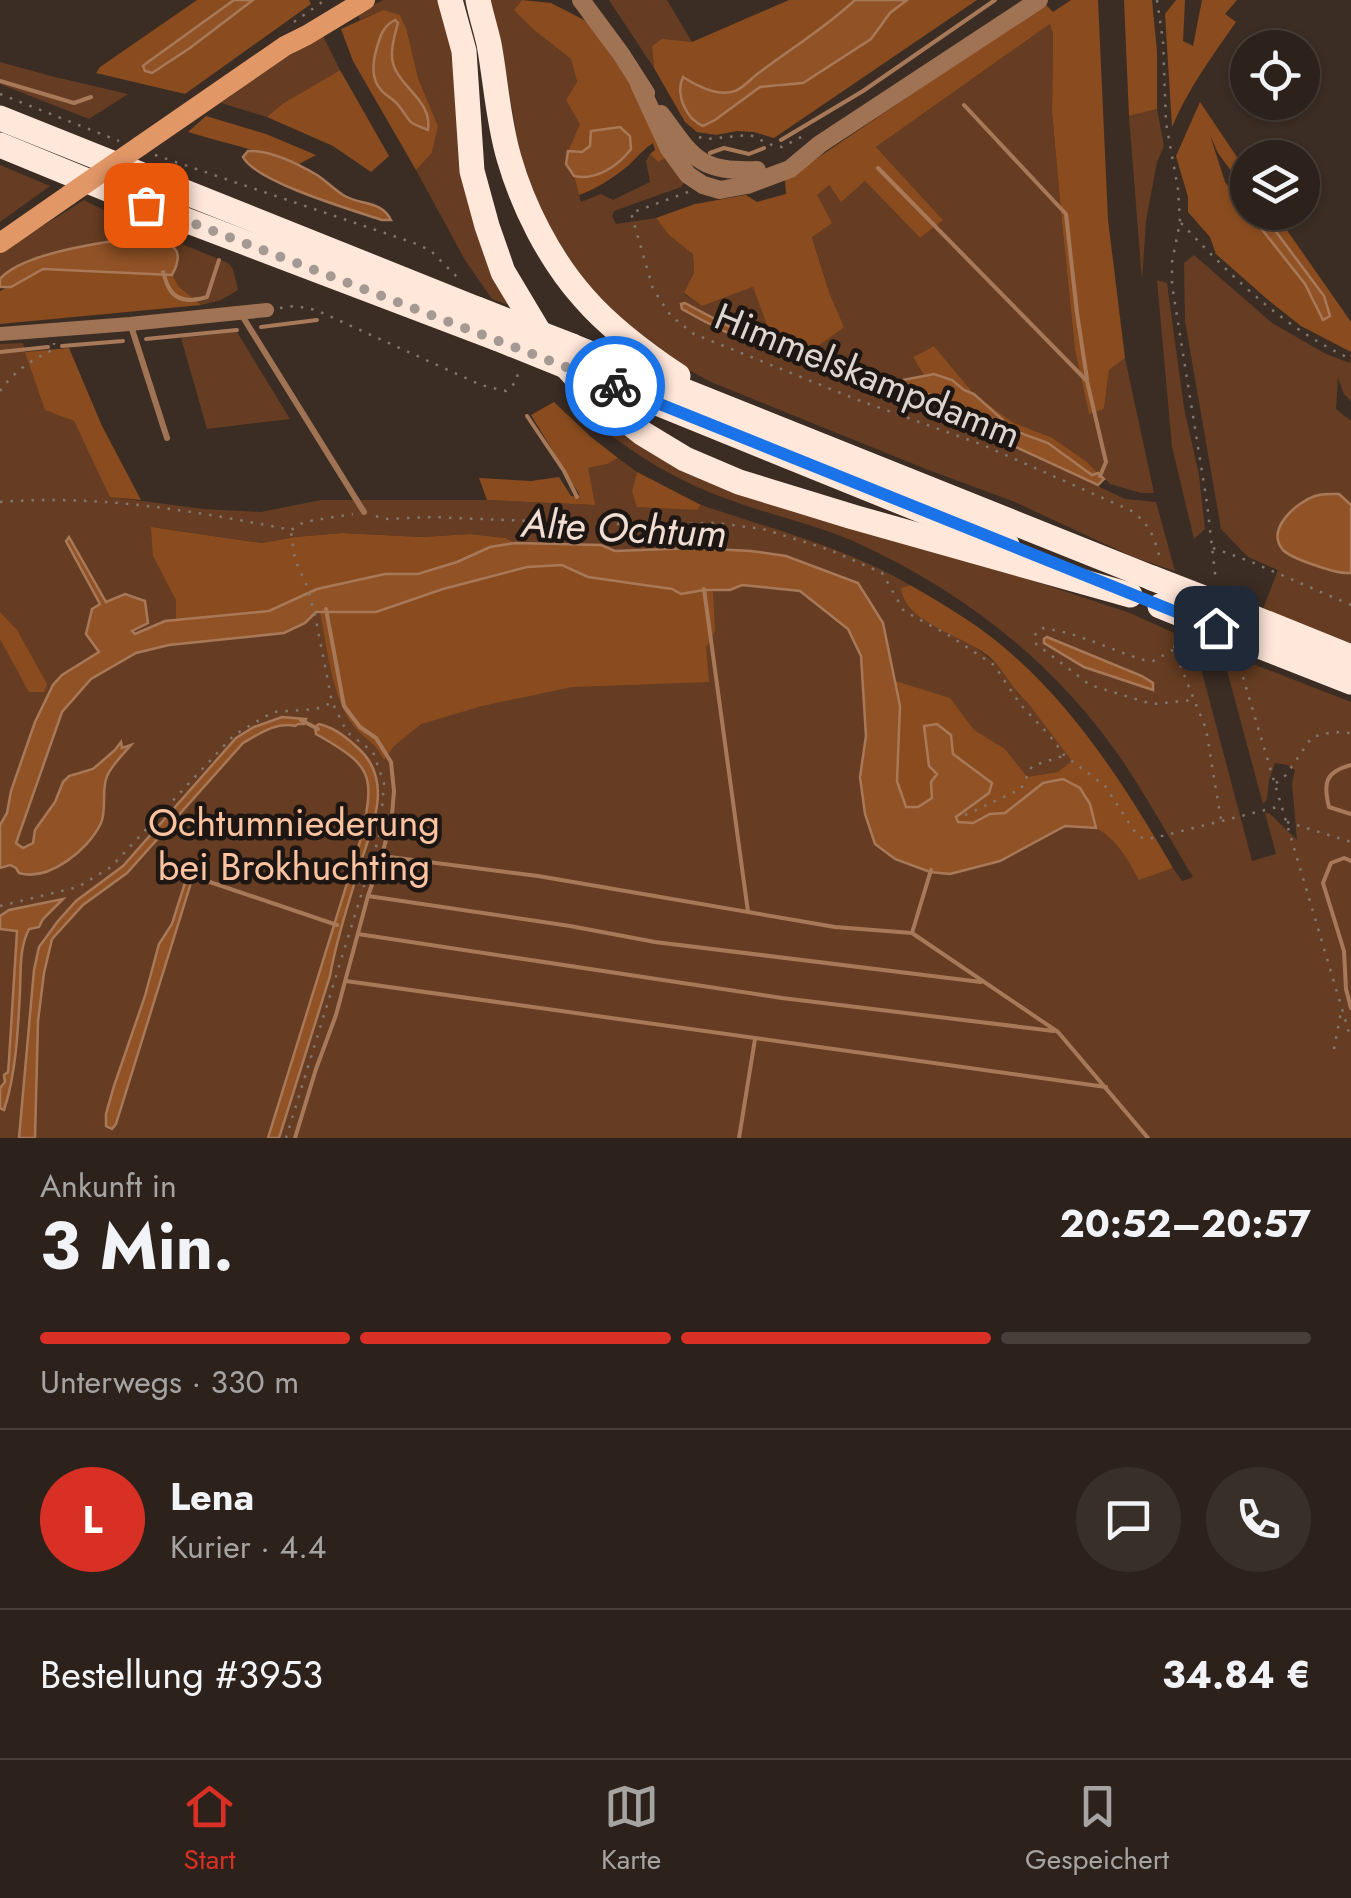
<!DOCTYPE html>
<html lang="de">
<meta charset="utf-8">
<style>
:root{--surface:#2c221b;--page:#382f28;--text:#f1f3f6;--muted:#a6a4a3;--line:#483f3a;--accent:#d93025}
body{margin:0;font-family:Jost,sans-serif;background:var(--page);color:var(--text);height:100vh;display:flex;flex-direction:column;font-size:38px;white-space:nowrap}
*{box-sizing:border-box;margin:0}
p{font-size:32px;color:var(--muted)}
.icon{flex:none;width:55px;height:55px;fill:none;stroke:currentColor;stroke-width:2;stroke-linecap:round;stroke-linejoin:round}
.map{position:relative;height:1138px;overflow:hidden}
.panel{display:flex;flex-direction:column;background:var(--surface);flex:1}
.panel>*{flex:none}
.controls{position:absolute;left:1230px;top:30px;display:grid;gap:20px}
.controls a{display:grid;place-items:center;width:90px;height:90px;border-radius:50%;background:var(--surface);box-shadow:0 2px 8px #0004,0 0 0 2px var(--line);font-size:50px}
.pin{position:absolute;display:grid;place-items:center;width:85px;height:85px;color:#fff;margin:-42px;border-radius:20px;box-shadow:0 5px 15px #0006}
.courier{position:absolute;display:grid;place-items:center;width:100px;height:100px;margin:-50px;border:8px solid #1a73e8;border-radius:50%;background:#fff;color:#222;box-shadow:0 2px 12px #0007}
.summary em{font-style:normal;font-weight:700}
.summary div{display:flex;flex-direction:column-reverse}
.summary{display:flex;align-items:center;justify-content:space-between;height:170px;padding:0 40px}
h1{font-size:65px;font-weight:700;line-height:75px}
.bar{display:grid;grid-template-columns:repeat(4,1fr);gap:15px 10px;align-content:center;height:120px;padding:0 40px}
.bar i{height:12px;border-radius:8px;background:var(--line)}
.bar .on{background:var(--accent)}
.bar p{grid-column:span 4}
.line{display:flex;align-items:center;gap:25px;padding:0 40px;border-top:2px solid var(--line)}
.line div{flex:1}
.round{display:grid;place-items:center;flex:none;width:105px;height:105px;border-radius:52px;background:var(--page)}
.tabs{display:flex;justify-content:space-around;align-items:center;height:140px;border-top:2px solid var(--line);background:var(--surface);font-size:28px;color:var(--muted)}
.tabs a{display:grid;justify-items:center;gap:5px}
.tabs .on{color:var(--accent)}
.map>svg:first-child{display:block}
</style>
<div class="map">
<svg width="1351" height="1138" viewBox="0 0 1351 1138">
<rect width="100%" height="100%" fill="#3b2d24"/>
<!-- green -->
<g fill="#663d22" fill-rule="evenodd">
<path d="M383,0H441L509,305L492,299L465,260L416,170L432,153L438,126L418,78L407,31L383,10L360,20L358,14Z"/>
<path d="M490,0H522L515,9L534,30L571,59L577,82L580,124L566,155V164L574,176L581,202L601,194L613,200L650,182L646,161L650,154L658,162L667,157L685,181L681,187L614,211L612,216L616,224L656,218L670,235L693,253L694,273L684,294L702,306L753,287L844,327L829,292L812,236L816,195L829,185L841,201L865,181L920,238L942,219L876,147L1050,24L1053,34L1052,112L1062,223L1075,350L1089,413L1104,409L1109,370L1125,358L1154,493H1141L1110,484L1087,462L1051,437L1014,423L974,394L934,346L913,357L925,377L898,381L865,378L730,327L685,303L682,309L722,331L863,385L891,393L997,438L1125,499L1156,502L1175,571L1133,557L1015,502L926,469L711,382L662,355L600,302L550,234L520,157L505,66Z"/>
<path d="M609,0H667L692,42L662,40L652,46L654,68Z"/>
<path d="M323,36L340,70L282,104L267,117L221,103L282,60Z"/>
<path d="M0,62L55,77L128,94L89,119L0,84Z"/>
<path d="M1157,109L1164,146L1157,162L1146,221L1142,280L1129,116Z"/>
<path d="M0,165L50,186L0,222Z"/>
<path d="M84,200L155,237C119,239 24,252 0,279V253Z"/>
<path d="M182,244L228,263L233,269L238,290L221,300L201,305L178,287L172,275C178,263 180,256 173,245Z"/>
<path d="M1194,255L1272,323L1326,354L1350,363L1351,352V401L1344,394L1338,378L1336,409L1351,421V505L1339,494L1284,551C1304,561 1328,575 1351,573V643L1263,609L1278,570L1248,557L1221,529L1185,321L1184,263Z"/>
<path d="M1157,280L1167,283L1184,408L1199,475L1205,529L1194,539L1172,447Z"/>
<path d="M237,332L290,419L207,429L181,338Z"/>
<path d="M23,343L25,352L74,421L111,497L204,509L261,512L321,500H487L594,505L587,468L607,464L618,458L637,472L632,491L697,510L701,505C771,529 845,547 910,585L901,588L999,666L1019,695L1028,703L1073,760L1140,879L1173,868L1182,881L1193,877C1168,836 1145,793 1117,753C1051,659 958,588 853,541C814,524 770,515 730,500C673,480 626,450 580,410L589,404L634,440L914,541L1130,613L1194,642L1252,861L1276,854L1265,813H1269L1297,840L1292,783L1295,770L1287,765L1275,763L1269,780L1267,799L1263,804L1222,652L1351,702V1138H0V344ZM152,527L262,543L295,537L342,533L422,537L470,534L506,538L515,543L601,545L615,551L692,548L751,551L786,556L858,583L286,550Z"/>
</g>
<!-- forest -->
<g fill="#8a4c1e">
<path d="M197,0H234L148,62L144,66L152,73L190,48L253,0H309L311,4L185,94L96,73L100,67Z"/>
<path d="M522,0L551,3L588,22L630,83L667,157L658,162L650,154L655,150L653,143C644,149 637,157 629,165C614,177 597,189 579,195L574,176L585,178L590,146L582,152L568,151L580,124L566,100L577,82L571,59L534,30L514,10Z"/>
<path d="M789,0H855C826,27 792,47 760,71C753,77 745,88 736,91C719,98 698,87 684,78L679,95L689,115L695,123L703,126L715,120L760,87H778L871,39L890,13L907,0H977L774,138L754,132L737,131L716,135L697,132L685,122L654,68L652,46L662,39L692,42Z"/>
<path d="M1071,0H1098L1108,220L1125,358L1109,370L1104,409L1089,414L1075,350L1062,223L1052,112L1053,34L1050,24L876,147L943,220L920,238L865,181L841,202L829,185L817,195L832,223L812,237L829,292L844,327L814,349L769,330L753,287L702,306L684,293L694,273L693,254L669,235L656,218L695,204L746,195L757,202L786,194L785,180L1045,4L1053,12Z"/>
<path d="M1124,0H1152L1157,52V109L1129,116Z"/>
<path d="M1176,0H1185L1183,41L1193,46L1202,0H1237L1225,14L1236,22C1212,56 1188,89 1172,127L1165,14Z"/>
<path d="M383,10L400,15L407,31L418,78L438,126L432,153L416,170L353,61L341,29Z"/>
<path d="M340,70L389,156L371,172L333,146L267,117L282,104Z"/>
<path d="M1200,102L1247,172V193L1218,153L1210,135L1225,182L1305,284L1322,319L1307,272L1262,213H1275L1351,322V352L1301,326L1267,299L1216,254L1210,237L1188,212V197L1176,156Z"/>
<path d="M206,116L266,134L316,155L297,165C261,151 225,143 188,132Z"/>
<path d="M42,269L172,275L179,287L201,305L0,324V291Z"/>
<path d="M934,346L974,394L1014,423L1051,437L1087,462L1098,473L1092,476L1048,443L1015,431L975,394L964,390L952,380L934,374L925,377L913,357Z"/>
<path d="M69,348L102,426L141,500L110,497L74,421L45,410L25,352Z"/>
<path d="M554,402L591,437L618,458L607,464L588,468L595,505L487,500L479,478L531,481L559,477L571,496L578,497L579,494L531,415Z"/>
<path d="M637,472L701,505L697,510L637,507L632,491Z"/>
<path d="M151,527L262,543L295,537L342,533L422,537L470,534L506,538L515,543L490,547L457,562L418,574H385L317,589L269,611L176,620V600L153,556Z"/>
<path d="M563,565L588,577L672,589L681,594L704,590L713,592L715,631L706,648L709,682L572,687L482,706L421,724L394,746L384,760C375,741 365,740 353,725C332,698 327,646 320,612H376L443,589L527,567Z"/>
<path d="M910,585C941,603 972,621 1000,644C1074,705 1125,786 1173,868L1139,880C1128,860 1117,839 1096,828L1090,804L1042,783L1005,813L990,814L973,823L958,822L955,817L989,793L937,774L931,782L932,799L918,807H906L897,781L900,706L895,681L950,698L974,730L1005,749L1027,777L1058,772L1072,761L1028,703C1011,689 1004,668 987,655C962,635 905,623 901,588Z"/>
<path d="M0,612L17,630L47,684L44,692H29L0,639Z"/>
</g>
<!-- water -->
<g fill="#915226" stroke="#a87959" stroke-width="2.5">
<path d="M234,0H253L190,48L152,73L145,71L143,66L148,62Z"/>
<path d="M855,0H907L890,13L871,39L803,83L760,87L715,120L703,126C686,119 675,94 683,77C697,86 718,97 735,91C744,88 752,77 760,72C792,48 826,27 855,0Z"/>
<path d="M395,20L398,23C395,34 391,46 392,57C394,86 433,98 428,130C405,121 413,124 399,106C394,99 386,96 381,90C370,78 373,59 378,44C381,33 385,25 395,20Z"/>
<path d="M620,127L630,136L631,149C618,166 596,181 574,176L566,164L568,151L582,152L590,146L591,131Z"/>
<path d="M248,151C271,150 298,164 317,175C326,181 334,189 343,195C361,206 381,200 391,220H382C352,210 256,182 243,157Z"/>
<path d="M1249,213H1262L1324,296L1330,316L1323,320L1305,284Z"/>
<path d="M155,237C177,245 184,253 172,275L43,269L11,287H0V279C24,251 119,239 155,237Z"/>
<path d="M685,303L730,327L865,378L898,381L934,374L952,380L964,390L974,394L1015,431L1048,443L1092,475L1098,473L1104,479L1098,485L983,432L982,422C965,412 946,398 927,394C912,391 896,395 881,390C815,370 742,344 682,309L681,304Z"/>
<path d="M1339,494L1351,505V573C1339,574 1331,570 1320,567C1309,563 1291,558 1283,550C1265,529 1297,502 1315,496C1322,493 1332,494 1339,494Z"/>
<path d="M69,537L106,602L125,594L145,601L148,623L132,631L135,634L165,621L269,611L317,589L385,574H418L457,562L490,547L515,543L601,545L615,551L692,548L751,551L786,556L858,583L883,623L900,706L897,781L906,807H918L932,798L931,782L937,774L929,766L924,726L937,724L951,735L953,754L992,783L989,793L956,817L958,822L973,823L990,814L1005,813L1043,783L1063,779L1080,788L1090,804L1096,828L1065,826L1000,861L950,874L930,872L895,859L875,844L865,814L860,777L866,736L861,656L848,629L800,591L742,585L730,590H704L681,594L672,589L588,577L562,565L527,567L443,589L376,612H316L305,623L284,633L169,645L136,653L91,679L62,712L16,843L23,848L33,843L35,830L55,802L63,782L69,776L93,769L115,750L121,742L122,748L131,745C123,754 112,765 107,776C101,791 107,809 101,823C89,849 49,882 19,873L16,868L10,865L0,868V825L7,813L11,791L35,722L53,685L62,675L99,652L86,634L92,609L100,604L66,541Z"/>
<path d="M1047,637L1142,676L1153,683V690L1084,667L1044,643V639Z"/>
<path d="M282,717L306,719L304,724H298L295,726C277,721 259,734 243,743L127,873L83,905L52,939L44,973L38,1021L35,1138H19L34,970L39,947L58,921L76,901L123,866L236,738L254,727Z"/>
<path d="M319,724C335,728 346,737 358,748C396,782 370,831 358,871C348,906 336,940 330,976L279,1138H268L362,835C375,773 372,766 316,734L315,727Z"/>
<path d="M193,869L194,873L116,1124L112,1129L106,1126V1114L114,1086L145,996L159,944L172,924L189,870Z"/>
<path d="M63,899L43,919L39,927L29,929C19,949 21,970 20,991C18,1031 16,1074 4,1110L0,1108V1088L5,1082L4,1075L8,1072L9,1060L17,931L0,929V916L9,910Z"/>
</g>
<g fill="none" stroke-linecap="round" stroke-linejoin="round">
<!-- stream -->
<g stroke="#a87959" stroke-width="4">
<path d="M0,81L74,103L91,97"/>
<path d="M964,105L1066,214L1077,313L1087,379"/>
<path d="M781,140L863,91L995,0"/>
<path d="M710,153L724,148L749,154L764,148"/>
<path d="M878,168L1087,381L1106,462L1100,476"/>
<path d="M163,272C165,277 166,283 169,288C177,303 194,301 207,297L219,260"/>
<path d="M261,327L317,320"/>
<path d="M146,339L237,330"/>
<path d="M62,346L123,341"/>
<path d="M0,352L48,347"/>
<path d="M527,416L564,471L577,497"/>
<path d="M704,589L748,912"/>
<path d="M301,720L318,729"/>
<path d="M1351,765C1325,772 1323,783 1329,807L1351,814"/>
<path d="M382,856L538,876L835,927L912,933L1058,1032L1148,1138"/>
<path d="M1351,861L1344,858L1331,863L1323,883L1344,951L1346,989L1351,1008"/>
<path d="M192,876L337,925"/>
<path d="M368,896L570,926L655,942L981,982"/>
<path d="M912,933L931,870"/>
<path d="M358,934L782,998L1054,1031"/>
<path d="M346,981L1106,1087"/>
<path d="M295,1138L316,1069L336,1015L368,896L382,856L392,815L394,791L391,762L376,738L360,727L344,706L326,609"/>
<path d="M739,1138L755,1039"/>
</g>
<!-- path -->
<g stroke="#82776f" stroke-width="2.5" stroke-dasharray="2.5 8" stroke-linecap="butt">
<path d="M1157,0L1163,41L1166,123L1178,189L1180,222L1172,262V285L1207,503L1216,582"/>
<path d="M294,22L325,0"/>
<path d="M0,94L119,141"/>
<path d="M699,137L705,139L750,135L774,146L782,147L805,135"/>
<path d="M155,155L417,244L431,251L459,279"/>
<path d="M688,192L631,213L653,289L671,316L694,334L858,400L983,445L1130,510C1150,524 1154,536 1160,559"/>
<path d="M1181,223C1232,277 1283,328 1351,359"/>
<path d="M280,308L295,306L316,310L481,385L506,391L517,381L518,367"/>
<path d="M0,391C15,370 32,360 54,349V343"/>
<path d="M0,502C96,494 196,511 291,530L304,522L353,514"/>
<path d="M376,516L384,519L432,517L604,524L716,523L763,529L830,550L882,573L904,611L950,636L994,665L1020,704L1050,736L1064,755L1105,786L1137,835L1145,839L1154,838L1281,806"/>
<path d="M1213,548L1249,561L1351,605"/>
<path d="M1176,635L1174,650L1206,729L1221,820"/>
<path d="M1173,650L1153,661L1144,660C1110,650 1078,632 1041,628L1035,635V643L1090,685L1152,704L1193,700"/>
<path d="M1237,657L1351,1039"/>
<path d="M1276,783L1286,775L1312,737L1333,732L1351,733"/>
<path d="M965,815L1021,789L1032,766L1063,756"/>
<path d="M1287,822L1351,842"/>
<path d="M0,906L78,887L111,867L234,735L273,712L316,709L331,703"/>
<path d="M1334,1049L1341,1012"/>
<path d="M286,1138L380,834L384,783L373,752L347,732L332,702L315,615L307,586L295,560L291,532"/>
</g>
<!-- service -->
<g stroke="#a17355" stroke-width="6">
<path d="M241,314L364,512"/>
<path d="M131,326L167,438"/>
</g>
<!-- minor -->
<path stroke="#a17355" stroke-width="14" d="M0,334L130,324L267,310"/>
<!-- tertiary -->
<g stroke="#a17355" stroke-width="18">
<path d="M581,0L621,54L646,93"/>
<path d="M639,84L669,149L688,175L703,185L720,190L747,185L790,169L820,144L1039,0"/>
<path d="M661,114C693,158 699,172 757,170"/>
</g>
<!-- secondary -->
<g stroke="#e29767" stroke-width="20">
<path d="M140,146L285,46L307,35L365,0"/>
<path d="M0,243L69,195"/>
</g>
<!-- motorway -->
<g stroke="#ffe7d9" stroke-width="25">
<path d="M450,0L464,51L472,171L487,226L503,272L546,344L585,387L642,433L685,459L739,482L853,517L1130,595"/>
<path d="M478,0C481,15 486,30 489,44C496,82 498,121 509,158C523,207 550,260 584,298C611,329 645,354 678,376"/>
<path d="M0,118L477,309"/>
<path d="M0,145L146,205L496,338"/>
<path d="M572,346L1152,578"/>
<path d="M605,382L1007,545"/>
<path d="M1237,611L1351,657"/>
<path d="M1244,640L1351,682"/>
</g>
<!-- secondary-bridge -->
<path stroke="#e29767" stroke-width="20" d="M69,195L140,146"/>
<!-- motorway-bridge -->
<g stroke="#ffe7d9" stroke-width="25">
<path d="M477,309L572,346"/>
<path d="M496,338L605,382"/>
<path d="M1152,578L1237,611"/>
<path d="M1160,606L1244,640"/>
</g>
</g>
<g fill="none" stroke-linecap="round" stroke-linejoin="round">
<!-- done -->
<path stroke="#a59a93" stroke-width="10" stroke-dasharray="0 18" d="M146,205L615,386"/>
<!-- route -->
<path stroke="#1a73e8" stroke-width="12" d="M615,386L1216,628"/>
</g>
<g text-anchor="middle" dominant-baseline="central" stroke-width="9" stroke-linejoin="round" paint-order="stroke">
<!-- street labels -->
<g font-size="38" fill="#ded5cf" stroke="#1d1613">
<text transform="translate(868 375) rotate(22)">Himmelskampdamm</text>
</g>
<!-- park labels -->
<g font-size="38" fill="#fbc3a0" stroke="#1d1613">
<text x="294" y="822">Ochtumniederung<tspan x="294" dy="44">bei Brokhuchting</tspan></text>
</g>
<!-- water labels -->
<g font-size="40" font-style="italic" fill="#f1ddd2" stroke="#1d1613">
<text transform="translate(624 528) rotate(3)">Alte Ochtum</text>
</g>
</g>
</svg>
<div class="controls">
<a><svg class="icon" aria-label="locate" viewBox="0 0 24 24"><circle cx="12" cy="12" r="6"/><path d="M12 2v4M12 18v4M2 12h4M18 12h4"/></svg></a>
<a><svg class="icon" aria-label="layers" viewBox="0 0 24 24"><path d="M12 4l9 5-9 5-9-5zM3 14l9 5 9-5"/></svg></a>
</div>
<div class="pin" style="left:146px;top:205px;background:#ea580c"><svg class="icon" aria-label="bag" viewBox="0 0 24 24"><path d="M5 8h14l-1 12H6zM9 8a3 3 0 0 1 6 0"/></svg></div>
<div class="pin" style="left:1216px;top:628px;background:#1f2937"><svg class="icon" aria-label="home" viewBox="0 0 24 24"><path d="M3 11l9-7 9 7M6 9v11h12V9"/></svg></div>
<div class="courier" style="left:615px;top:386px"><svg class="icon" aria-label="bike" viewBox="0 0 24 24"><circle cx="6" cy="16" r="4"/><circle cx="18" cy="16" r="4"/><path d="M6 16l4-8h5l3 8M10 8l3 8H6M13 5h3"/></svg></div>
</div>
<section class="panel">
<div class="summary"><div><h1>3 Min.</h1><p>Ankunft in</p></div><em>20:52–20:57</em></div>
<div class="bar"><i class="on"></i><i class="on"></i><i class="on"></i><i></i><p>Unterwegs · 330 m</p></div>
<div class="line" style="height:180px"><b class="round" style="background:var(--accent);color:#fff">L</b><div><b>Lena</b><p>Kurier · 4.4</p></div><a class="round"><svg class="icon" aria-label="chat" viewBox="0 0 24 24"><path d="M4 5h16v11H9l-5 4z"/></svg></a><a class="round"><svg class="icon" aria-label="phone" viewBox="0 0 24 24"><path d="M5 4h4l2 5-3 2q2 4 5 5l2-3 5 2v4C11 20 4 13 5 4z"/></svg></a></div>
<div class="line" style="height:130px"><div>Bestellung #3953</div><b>34.84 €</b></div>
</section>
<nav class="tabs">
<a class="on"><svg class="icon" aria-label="home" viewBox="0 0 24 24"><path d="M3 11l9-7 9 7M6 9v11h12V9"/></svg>Start</a>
<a><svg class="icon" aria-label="map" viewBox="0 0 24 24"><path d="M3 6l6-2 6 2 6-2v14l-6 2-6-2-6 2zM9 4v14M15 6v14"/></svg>Karte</a>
<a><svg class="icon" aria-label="saved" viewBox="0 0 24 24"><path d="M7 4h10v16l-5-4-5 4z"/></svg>Gespeichert</a>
</nav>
